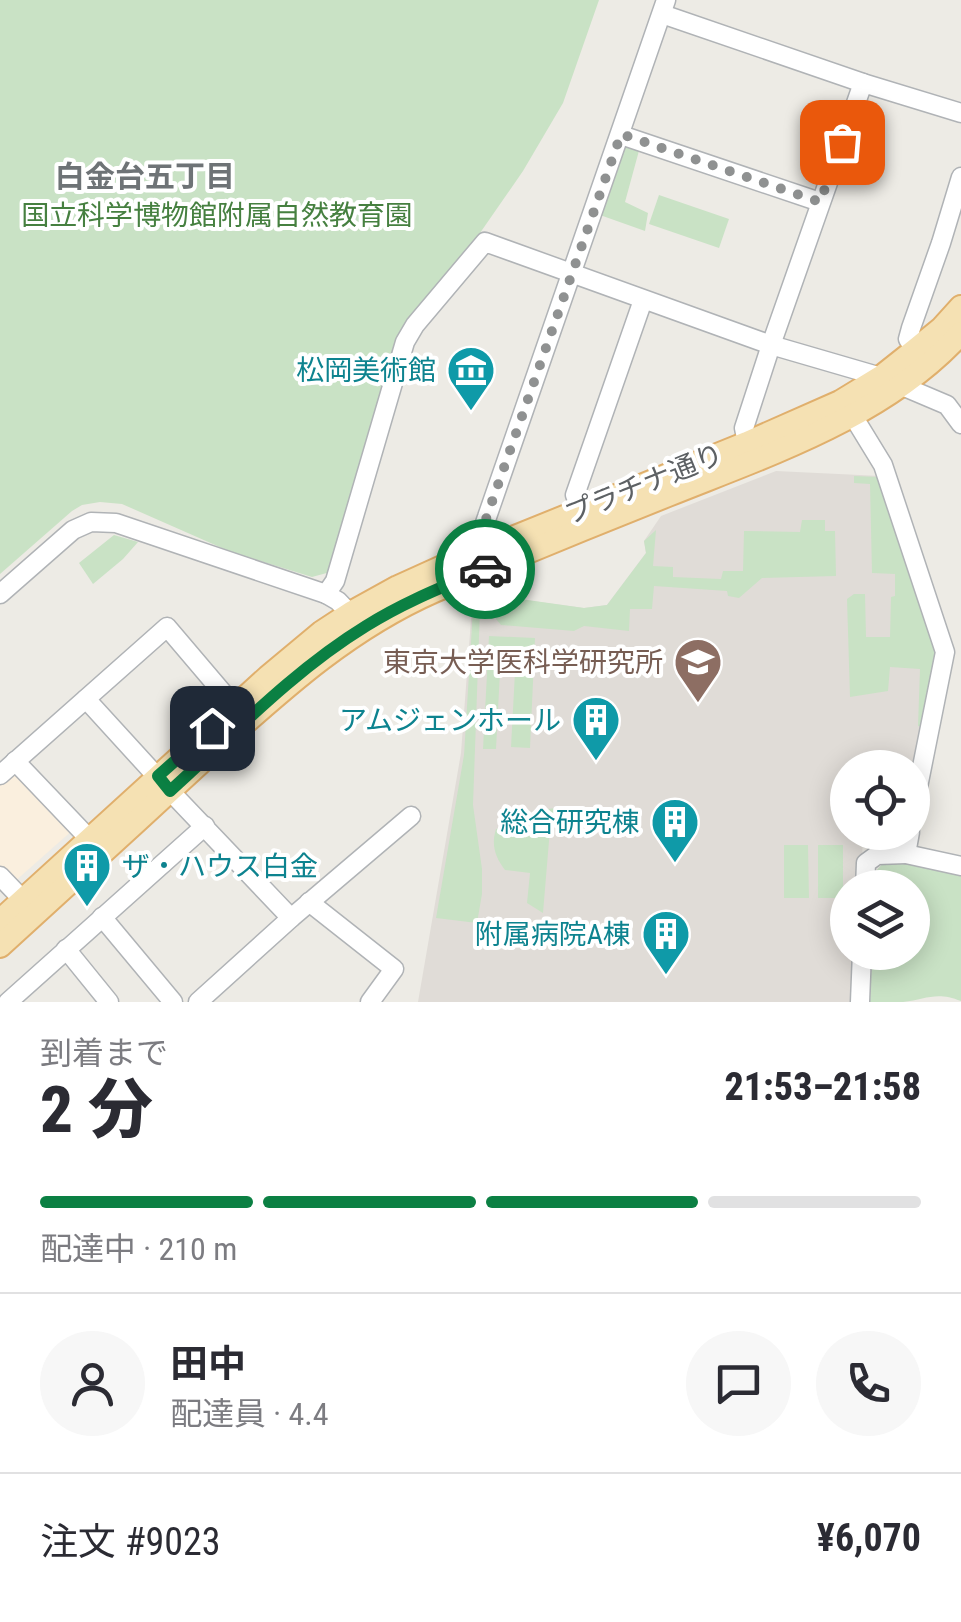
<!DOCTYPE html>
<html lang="ja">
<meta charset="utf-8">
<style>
:root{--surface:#fff;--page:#f7f7f7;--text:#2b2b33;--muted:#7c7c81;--line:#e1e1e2;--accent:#0b8043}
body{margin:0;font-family:"Roboto Condensed","Noto Sans JP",sans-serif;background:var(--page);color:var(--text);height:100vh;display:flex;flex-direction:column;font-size:38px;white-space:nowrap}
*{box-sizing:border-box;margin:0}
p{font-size:32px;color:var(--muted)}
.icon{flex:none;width:55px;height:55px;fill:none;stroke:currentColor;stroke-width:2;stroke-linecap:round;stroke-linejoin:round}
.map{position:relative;height:1002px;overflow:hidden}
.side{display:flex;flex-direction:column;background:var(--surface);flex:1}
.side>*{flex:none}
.fabs{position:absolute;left:830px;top:750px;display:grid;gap:20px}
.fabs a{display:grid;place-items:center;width:100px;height:100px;border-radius:50%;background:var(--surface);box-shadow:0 5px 25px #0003;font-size:50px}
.pin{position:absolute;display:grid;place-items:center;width:85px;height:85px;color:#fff;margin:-42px;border-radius:20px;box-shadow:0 5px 15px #0006}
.courier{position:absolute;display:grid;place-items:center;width:100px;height:100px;margin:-50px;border:8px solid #0b8043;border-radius:50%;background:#fff;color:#222;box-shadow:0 2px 12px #0007}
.headline em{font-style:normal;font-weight:800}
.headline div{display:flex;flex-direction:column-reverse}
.headline{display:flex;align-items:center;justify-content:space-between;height:170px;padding:0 40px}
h1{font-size:65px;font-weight:800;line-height:75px}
.bar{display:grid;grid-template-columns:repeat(4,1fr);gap:15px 10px;align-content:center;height:120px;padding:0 40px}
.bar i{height:12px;border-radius:8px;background:var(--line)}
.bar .active{background:var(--accent)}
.bar p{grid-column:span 4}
.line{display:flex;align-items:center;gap:25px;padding:0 40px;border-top:2px solid var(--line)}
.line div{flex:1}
.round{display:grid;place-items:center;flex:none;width:105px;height:105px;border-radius:52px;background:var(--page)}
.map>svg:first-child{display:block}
</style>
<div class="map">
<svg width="961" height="1002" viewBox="0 0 961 1002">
<rect width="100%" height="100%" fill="#edebe5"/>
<!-- commercial -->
<path fill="#faefde" d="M18,772L74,829L12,884L0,872V783L11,773Z"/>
<!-- education -->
<path fill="#e0dcd7" d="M776,471L880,476L938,638L913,772L912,768H848V832L863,833L861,887L848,888V952L858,953L856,1002H418L461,753L473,593L584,608L607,605L646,553L644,541L661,516Z"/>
<!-- green -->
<g fill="#c9e2c5">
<path d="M0,0H599L563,103L523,171L480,233L402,334L334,571L312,577L231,552L122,504L100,502L82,505L72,511L0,574Z"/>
<path d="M625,142L640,147L625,202L648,213L645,231L600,215Z"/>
<path d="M659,195L729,219L719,248L649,224Z"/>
<path d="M854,476L879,477L940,658L926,728L918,726L920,669L890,667L888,691L850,697L847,599L854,594H865L866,637H890L891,597L895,596V574L872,573L870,484L854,483Z"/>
<path d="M802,520H825V531H835L836,576L762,578L739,598L728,596L727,591L654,586L652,609H630L629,631L584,626L574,631L501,625L496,619L499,596L584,608L607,605L646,553L644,541L656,530L653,566L673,567V577L721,579L723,571H743L744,531L800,532Z"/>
<path d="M114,535L138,542L123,559L93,584L79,563Z"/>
<path d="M473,609H480L473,805L482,869V894L477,923L436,918L464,755Z"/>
<path d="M489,636L535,638L530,748L511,747L516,653L501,652L496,749H483Z"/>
<path d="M564,807V820L550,829L543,913L527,903L530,873L505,870C495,857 491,845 496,829L545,814L548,809Z"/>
<path d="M784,845H808L809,898H784Z"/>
<rect x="818" y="845" width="25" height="53"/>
<path d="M885,861L907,862L961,876V1001C937,991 926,999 903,1002C893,1002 880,1002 870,1002L872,953L912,952V888L874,887L875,872Z"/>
</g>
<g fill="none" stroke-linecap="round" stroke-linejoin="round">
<!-- minor casing -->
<g stroke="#b0b3b6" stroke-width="21">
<g id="minor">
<path d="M662,14L863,83"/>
<path d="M621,135L820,202"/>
<path d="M915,350L908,339L911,328L941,243L961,177"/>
<path d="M844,406L853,416L883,465L945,652L912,817"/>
<path d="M747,443L744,428L771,345L863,83L961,113"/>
<path d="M581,509L575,495L643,300"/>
<path d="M484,558C479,544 482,530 487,517L666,0"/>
<path d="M0,594L73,530L91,522L116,523L326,594L338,601L357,621"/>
<path d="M326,594L335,581L405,342L415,325L485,242L771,345L881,377L947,405L961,424"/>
<path d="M86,699L170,791L291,918"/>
<path d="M15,761L98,848"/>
<path d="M0,775L167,627L235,707"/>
<path d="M906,854L961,866"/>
<path d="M0,876L23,900"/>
<path d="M865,888L866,863L877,855L906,854L910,832"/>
<path d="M309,902L394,969L370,1002"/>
<path d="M102,917L173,1002"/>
<path d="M66,949L109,1002"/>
<path d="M8,1002L205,826"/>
<path d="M198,1002L291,918L411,816"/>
<path d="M860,1002L862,952"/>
</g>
</g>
<!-- major casing -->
<g stroke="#e0af6c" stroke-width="26">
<g id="major">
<path d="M0,921L268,677L322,632L351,613L398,587L451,563L747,443L840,402L881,377L915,350L942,328L961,307"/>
<path d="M0,946C68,884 135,823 202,761C275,696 343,631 434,591C512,558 590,526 668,495C770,454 886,416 961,333"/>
</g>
</g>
<!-- minor -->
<use href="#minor" stroke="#fff" stroke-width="18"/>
<!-- major -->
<use href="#major" stroke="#f5e1b3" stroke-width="22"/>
</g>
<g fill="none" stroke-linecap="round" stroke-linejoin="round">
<!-- done -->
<path stroke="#8f9191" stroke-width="10" stroke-dasharray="0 18" d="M485,569L488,568C481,549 481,536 487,516L621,134L820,202L842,142"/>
<!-- route -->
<path stroke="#0b8043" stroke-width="12" d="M212,728L158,776L170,791C233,734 294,670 366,626C404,602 445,586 485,569"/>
</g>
<!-- icons -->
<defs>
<g id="museum-pin" transform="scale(2.5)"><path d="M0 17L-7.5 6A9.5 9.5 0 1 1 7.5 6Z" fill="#0f9aa8" stroke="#fff"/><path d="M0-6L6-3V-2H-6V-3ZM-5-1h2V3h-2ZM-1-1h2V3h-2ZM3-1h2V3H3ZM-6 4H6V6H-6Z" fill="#fff"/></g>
<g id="university-pin" transform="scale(2.5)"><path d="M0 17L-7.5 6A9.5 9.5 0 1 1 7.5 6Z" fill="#8d6e63" stroke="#fff"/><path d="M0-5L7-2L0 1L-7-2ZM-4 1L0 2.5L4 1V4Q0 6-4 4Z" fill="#fff"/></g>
<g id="building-pin" transform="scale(2.5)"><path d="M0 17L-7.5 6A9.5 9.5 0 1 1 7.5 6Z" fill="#0f9aa8" stroke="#fff"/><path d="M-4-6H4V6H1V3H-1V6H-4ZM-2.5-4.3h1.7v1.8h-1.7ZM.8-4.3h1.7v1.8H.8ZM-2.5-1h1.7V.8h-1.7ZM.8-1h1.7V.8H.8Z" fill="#fff"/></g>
</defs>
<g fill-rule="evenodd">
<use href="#museum-pin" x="471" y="370"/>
<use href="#university-pin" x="698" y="662"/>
<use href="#building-pin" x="596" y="720"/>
<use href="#building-pin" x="675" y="822"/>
<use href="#building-pin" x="87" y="866"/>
<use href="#building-pin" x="666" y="934"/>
</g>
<g text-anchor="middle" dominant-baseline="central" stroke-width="8" stroke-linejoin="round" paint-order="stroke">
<!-- park labels -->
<g font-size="28" fill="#468040" stroke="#fff">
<text x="217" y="215">国立科学博物館附属自然教育園</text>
</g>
<!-- culture labels -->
<g font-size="28" fill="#0d838f" stroke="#fff" text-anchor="end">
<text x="436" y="370">松岡美術館</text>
<text x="561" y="720">アムジェンホール</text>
<text x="640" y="822">総合研究棟</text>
<text x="122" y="866" text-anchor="start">ザ・ハウス白金</text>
<text x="631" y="934">附属病院A棟</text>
</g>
<!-- street labels -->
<g font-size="28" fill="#5d6164" stroke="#fff">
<text transform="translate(644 484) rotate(-22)">プラチナ通り</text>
</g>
<!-- education labels -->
<g font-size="28" fill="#785e54" stroke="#fff" text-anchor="end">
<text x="663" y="662">東京大学医科学研究所</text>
</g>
<!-- neighbourhood labels -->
<g font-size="30" font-weight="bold" fill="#6e7376" stroke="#fff">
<text x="145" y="176">白金台五丁目</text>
</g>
</g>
</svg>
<div class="fabs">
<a><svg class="icon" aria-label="locate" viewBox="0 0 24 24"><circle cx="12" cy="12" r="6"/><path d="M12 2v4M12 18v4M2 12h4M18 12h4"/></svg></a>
<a><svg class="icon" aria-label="layers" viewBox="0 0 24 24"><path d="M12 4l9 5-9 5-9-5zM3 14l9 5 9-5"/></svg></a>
</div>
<div class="pin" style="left:842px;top:142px;background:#ea580c"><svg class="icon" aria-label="bag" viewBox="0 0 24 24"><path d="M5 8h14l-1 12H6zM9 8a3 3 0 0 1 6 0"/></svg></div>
<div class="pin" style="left:212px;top:728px;background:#1f2937"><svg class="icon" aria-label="home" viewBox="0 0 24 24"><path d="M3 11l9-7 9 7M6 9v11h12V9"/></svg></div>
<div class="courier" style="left:485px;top:569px"><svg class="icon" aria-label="car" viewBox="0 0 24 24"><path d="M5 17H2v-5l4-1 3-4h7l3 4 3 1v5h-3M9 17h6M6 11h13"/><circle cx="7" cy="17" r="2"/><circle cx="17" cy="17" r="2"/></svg></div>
</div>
<section class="side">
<div class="headline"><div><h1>2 分</h1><p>到着まで</p></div><em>21:53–21:58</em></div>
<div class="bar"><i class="active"></i><i class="active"></i><i class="active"></i><i></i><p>配達中 · 210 m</p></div>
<div class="line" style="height:180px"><a class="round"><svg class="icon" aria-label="person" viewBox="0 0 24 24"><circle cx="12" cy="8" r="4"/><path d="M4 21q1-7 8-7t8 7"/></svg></a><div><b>田中</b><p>配達員 · 4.4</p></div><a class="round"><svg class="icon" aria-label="chat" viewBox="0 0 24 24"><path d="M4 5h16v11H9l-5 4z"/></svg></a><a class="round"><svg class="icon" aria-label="phone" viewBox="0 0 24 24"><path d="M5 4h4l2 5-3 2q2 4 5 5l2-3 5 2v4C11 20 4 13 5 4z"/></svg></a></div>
<div class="line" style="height:130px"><div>注文 #9023</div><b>¥6,070</b></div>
</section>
